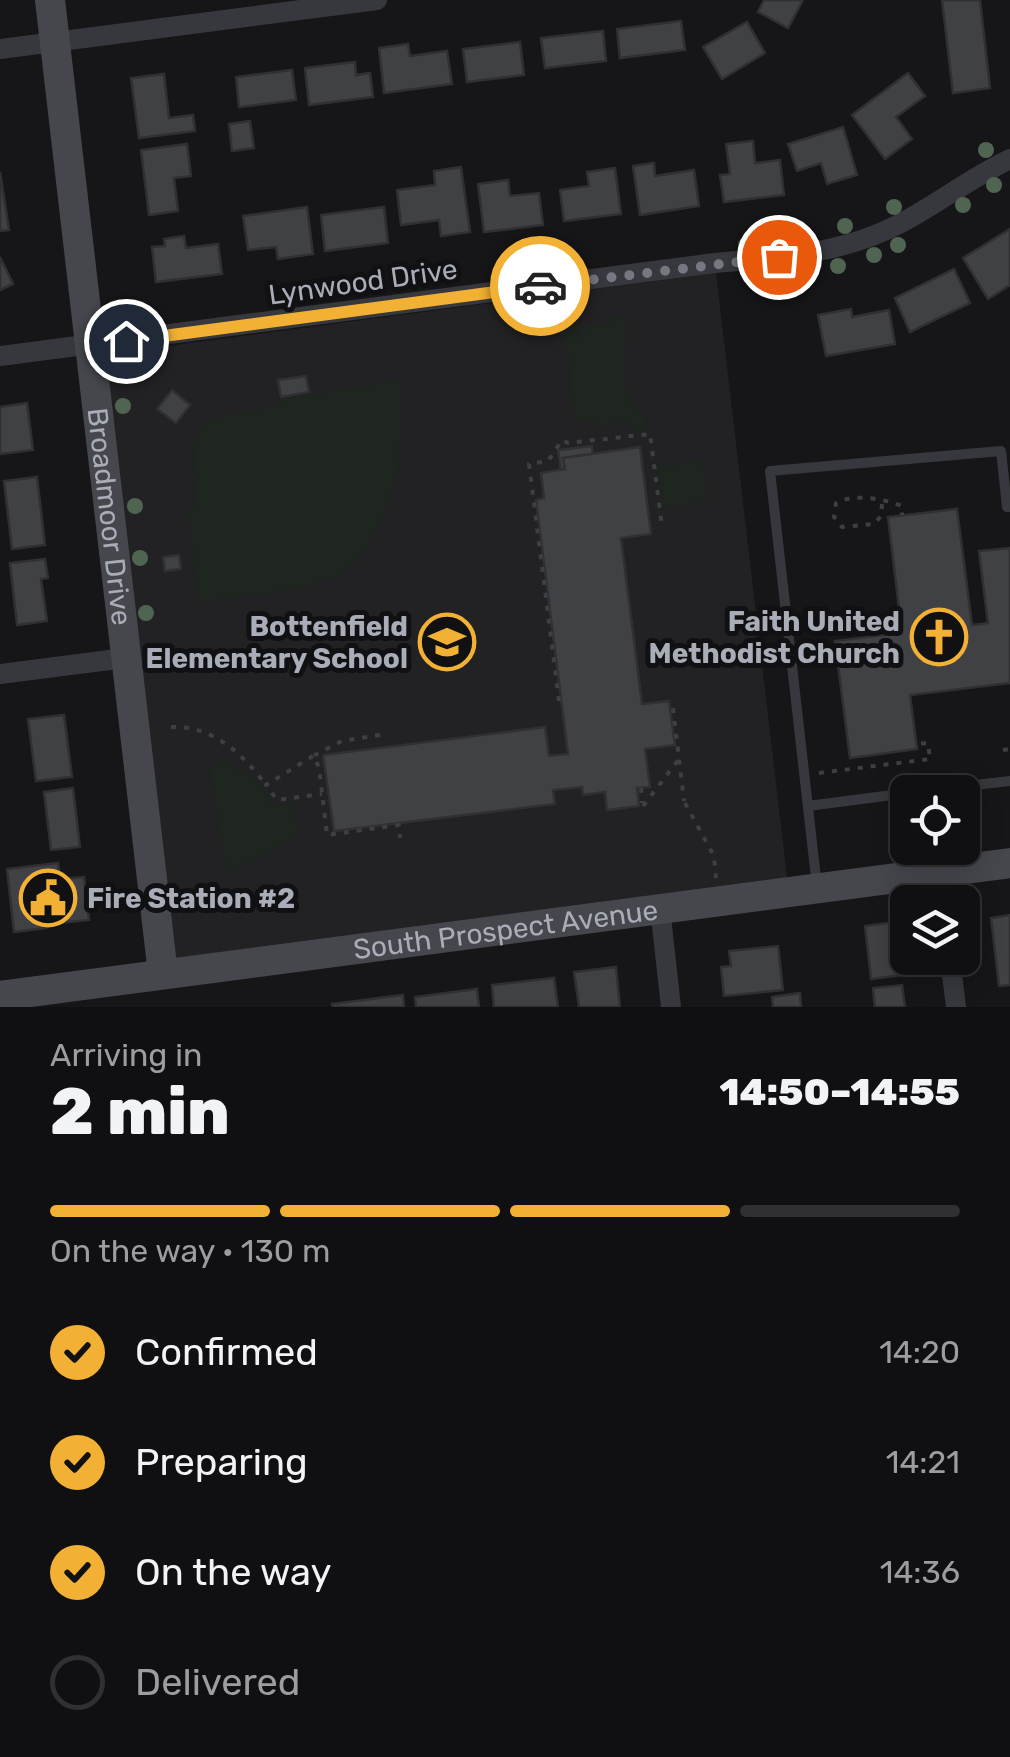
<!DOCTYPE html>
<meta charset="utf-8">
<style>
:root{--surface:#101012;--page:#19191b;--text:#f1f3f6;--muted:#9c9d9f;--line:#303032;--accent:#f2b134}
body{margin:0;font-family:Rubik,sans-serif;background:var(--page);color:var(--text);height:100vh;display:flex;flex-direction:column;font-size:38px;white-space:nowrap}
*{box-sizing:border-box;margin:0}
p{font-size:32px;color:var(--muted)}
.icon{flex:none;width:55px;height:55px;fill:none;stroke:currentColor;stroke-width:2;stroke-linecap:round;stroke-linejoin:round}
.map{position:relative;height:1007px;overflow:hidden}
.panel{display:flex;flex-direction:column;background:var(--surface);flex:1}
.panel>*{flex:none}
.fabs{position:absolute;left:890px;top:775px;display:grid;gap:20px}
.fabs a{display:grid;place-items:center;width:90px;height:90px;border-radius:15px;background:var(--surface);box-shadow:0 5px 25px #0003,0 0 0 2px var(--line);font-size:50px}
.pin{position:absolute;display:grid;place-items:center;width:85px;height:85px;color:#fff;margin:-42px;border:5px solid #fff;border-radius:50%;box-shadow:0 2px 10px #0007}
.courier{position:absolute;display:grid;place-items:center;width:100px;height:100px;margin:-50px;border:8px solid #f2b134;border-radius:50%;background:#fff;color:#222;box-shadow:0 2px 12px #0007}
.headline em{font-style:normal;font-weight:800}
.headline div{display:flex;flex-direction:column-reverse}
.headline{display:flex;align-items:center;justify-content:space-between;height:170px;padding:0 50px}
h1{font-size:65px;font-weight:800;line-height:75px}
.bar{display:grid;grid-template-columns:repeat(4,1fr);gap:15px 10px;align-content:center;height:120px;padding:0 50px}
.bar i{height:12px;border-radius:8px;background:var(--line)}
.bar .active{background:var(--accent)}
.bar p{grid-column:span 4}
ol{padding:0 50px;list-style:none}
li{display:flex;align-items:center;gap:30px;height:110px}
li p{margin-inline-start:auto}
li .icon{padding:10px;border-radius:50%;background:var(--accent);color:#111;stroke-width:4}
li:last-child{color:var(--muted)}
li i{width:55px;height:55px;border:5px solid var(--line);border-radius:50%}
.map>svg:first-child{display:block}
</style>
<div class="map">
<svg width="1010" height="1007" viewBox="0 0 1010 1007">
<rect width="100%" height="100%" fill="#161618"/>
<!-- built -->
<path fill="#222225" d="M716,273L789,894L170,967L101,355Z"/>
<!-- green -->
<g fill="#1e261f">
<path d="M618,315C621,316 624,317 625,319C633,329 609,389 644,416L647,431L637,432L621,420L606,428L595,420L582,422L574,417L570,361L561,329L572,323C587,332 605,324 618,315Z"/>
<path d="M400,380C403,440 401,492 368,544C362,554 354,567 343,573C316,591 234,597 199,603L188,512L196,509L194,442L211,419L281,404V399Z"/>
<path d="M703,460L708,501L663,508L658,467Z"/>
<path d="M225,760L262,785L275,806L294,803L298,836L227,874L210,770Z"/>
</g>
<!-- building -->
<g fill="#404145" stroke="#303034" stroke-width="2.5">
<path d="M764,0H803L788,28L758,12Z"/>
<path d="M942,0H980L990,88L953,93Z"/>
<path d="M681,21L685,50L620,58L617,29Z"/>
<path d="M747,22L765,53L722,79L703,47Z"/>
<path d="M603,31L606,61L545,68L541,38Z"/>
<path d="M520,42L524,75L467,82L463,49Z"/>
<path d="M408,44L410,56L447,51L452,84L384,93L379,48Z"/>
<path d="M355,62L356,75L370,73L373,97L309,105L305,68Z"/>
<path d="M292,70L296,100L239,107L236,77Z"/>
<path d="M908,73L925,96L896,117L912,139L885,159L852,115Z"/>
<path d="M164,74L169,118L193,115L195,131L139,138L131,78Z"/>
<path d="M250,121L254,148L232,151L229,124Z"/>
<path d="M843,127L857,175L827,184L821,163L797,171L788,144Z"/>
<path d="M753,141L755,163L780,160L784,195L724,202L720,175L730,174L726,144Z"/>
<path d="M187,144L191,176L174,178L178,211L149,215L141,150Z"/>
<path d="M654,163L655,176L694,170L699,206L640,215L633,166Z"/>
<path d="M461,167L470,232L441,236L439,220L401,225L397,190L435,185L434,171Z"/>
<path d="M615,168L621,214L564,221L560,190L589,186L587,172Z"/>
<path d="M0,172L9,230L0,231Z"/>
<path d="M508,180L510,196L539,193L543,225L484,232L478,184Z"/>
<path d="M307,207L313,254L278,259L276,247L248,250L243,216Z"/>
<path d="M384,207L388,243L325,251L321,215Z"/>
<path d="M1010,229V285L988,299L963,258Z"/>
<path d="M184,236L186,248L218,244L222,274L156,282L152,247L165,246L164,239Z"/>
<path d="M0,257L13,284L0,290Z"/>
<path d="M954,269L970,303L910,332L895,298Z"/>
<path d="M851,309L852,317L889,310L895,344L826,356L818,315Z"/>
<path d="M306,376L309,392L281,397L278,380Z"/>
<path d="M172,390L190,405L176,423L157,409Z"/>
<path d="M27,403L33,450L0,454V407Z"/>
<path d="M592,446L593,454L563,458L565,469L561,470L558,450Z"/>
<path d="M640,447L651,534L621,538L642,704L669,701L675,745L645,749L650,787L637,788L639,806L607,810L605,792L583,795L582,787L553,790L555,804L334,831L323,755L545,727L549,756L568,754L536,500L544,498L541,473L565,469L563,458Z"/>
<path d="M37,477L45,545L12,549L4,481Z"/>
<path d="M957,509L972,625L988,623L979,551L1010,548V683L910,695L917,749L850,758L835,641L902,633L888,517Z"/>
<path d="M179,555L181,569L165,571L163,557Z"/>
<path d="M45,559L48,578L41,579L47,621L17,625L10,563Z"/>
<path d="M64,715L72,777L36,781L28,719Z"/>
<path d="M73,788L80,847L51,850L44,792Z"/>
<path d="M58,863L60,879L84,877L89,920L59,923L58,916L45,918L46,928L14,932L7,869Z"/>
<path d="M1010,915V985L999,986L991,918Z"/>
<path d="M896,922L902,975L871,979L865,926Z"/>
<path d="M778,946L783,990L724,996L721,967L731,966L729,951Z"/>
<path d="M616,967L620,1007H579L574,972Z"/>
<path d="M554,978L558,1007H494L492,985Z"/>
<path d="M902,985L905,1007H875L873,988Z"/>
<path d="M477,989L479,1007H416L415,997Z"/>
<path d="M800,993L801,1007H773L772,997Z"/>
<path d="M403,995L404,1007H333L332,1004Z"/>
</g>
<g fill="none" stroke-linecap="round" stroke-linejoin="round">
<!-- path -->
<g stroke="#3d3f44" stroke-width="4" stroke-dasharray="5 8" stroke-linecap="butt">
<path d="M882,504L881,516L874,524L842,527L834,517L836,503C854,493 884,499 902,506V515"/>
<path d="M559,701L529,464L548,461L562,440L568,443L650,434L662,526"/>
<path d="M673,708L684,801"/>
<path d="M171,727C212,725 243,754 266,785"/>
<path d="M380,735L342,741L313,756L319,767L327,835L399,825L400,838"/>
<path d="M1003,750L1010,749"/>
<path d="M313,756L266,785L277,800L322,794"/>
<path d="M819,773L930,759L928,743L916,744"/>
<path d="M641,788L642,803"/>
<path d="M685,803L714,856L716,878"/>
<path d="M643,806L679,759"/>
</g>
<!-- lane -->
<g stroke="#37383d" stroke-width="10">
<path d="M914,792L1010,781"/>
<path d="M808,806L908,793"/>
<path d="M817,887L770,471L1001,451L1007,507H1010"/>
</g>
<!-- street -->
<g stroke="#37383d" stroke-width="20">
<path d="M0,49L377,0"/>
<path d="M0,356L715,263C781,257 844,254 903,222C940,202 972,177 1010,159"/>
<path d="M0,674L125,658"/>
<path d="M939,872L943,902"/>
<path d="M660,908L671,1007"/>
<path d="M950,958L956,1007"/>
</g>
<!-- secondary -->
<g stroke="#45474d" stroke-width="30">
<path id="s1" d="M50,0L163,974"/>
<path id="s2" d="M0,996L1010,863"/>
</g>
</g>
<!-- trees -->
<g fill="#506452">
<circle cx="986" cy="150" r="8"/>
<circle cx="994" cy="185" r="8"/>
<circle cx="963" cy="205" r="8"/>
<circle cx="894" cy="207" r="8"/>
<circle cx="845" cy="226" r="8"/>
<circle cx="746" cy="245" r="8"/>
<circle cx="898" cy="245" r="8"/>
<circle cx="874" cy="255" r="8"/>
<circle cx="838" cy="266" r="8"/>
<circle cx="808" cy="272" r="8"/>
<circle cx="791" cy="275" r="8"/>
<circle cx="761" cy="277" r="8"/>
<circle cx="123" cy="406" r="8"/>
<circle cx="135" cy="506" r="8"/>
<circle cx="140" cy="558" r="8"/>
<circle cx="146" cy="613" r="8"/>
<circle cx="151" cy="654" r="8"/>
</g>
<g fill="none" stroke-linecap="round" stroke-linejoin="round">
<!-- done -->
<path stroke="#757880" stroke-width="10" stroke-dasharray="0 18" d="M540,286L779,257"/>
<!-- route -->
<path stroke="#f2b134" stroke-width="12" d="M126,341L540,286"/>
</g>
<!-- icons -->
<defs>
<g id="church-ring" transform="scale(2.875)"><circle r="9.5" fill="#111113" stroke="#f2b134" stroke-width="1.5"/><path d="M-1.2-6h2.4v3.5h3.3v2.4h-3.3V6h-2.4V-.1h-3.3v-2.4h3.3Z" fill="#f2b134"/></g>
<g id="school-ring" transform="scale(2.875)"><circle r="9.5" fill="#111113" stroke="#f2b134" stroke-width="1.5"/><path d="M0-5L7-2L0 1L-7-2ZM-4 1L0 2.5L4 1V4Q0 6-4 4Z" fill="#f2b134"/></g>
<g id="civic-ring" transform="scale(2.875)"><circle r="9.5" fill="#111113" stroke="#f2b134" stroke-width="1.5"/><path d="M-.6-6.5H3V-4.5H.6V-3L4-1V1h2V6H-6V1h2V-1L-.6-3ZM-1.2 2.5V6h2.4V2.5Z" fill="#f2b134"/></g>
</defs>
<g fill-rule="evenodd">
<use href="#church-ring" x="939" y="637"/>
<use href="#school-ring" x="447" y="642"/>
<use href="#civic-ring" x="48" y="898"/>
</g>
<g text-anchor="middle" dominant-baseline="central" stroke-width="10" stroke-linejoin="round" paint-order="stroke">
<!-- street labels -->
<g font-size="28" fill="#a8adb8" stroke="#111113">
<text transform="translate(363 282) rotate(-8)">Lynwood Drive</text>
<text stroke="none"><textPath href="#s1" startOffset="520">Broadmoor Drive</textPath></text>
<text stroke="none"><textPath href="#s2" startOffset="510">South Prospect Avenue</textPath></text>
</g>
<!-- poi labels -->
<g font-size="28" font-weight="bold" fill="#a8adb8" stroke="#111113" text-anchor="end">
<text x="900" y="621">Faith United<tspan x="900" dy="32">Methodist Church</tspan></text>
<text x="408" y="626">Bottenfield<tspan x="408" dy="32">Elementary School</tspan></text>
<text x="87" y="898" text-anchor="start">Fire Station #2</text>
</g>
</g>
</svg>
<div class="fabs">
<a><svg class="icon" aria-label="locate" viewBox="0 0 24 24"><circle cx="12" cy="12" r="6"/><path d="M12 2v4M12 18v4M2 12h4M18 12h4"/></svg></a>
<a><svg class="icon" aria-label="layers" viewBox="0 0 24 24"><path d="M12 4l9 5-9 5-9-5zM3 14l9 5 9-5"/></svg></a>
</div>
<div class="pin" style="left:779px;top:257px;background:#ea580c"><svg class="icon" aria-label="bag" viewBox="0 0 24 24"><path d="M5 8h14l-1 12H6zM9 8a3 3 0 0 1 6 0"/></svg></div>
<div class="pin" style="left:126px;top:341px;background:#1f2937"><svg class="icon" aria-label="home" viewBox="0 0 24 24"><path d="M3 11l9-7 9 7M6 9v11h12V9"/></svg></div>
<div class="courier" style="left:540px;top:286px"><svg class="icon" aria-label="car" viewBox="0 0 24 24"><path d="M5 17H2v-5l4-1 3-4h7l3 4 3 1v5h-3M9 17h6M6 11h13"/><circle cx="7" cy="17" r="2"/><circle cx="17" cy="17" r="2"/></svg></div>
</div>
<section class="panel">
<div class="headline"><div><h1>2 min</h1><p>Arriving in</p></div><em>14:50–14:55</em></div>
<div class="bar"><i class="active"></i><i class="active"></i><i class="active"></i><i></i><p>On the way · 130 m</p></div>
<ol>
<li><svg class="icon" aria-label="check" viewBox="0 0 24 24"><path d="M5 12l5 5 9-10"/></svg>Confirmed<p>14:20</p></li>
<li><svg class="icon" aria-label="check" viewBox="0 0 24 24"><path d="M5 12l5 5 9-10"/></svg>Preparing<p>14:21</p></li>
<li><svg class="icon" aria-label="check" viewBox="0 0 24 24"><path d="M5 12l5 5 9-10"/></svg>On the way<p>14:36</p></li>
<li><i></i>Delivered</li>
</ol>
</section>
